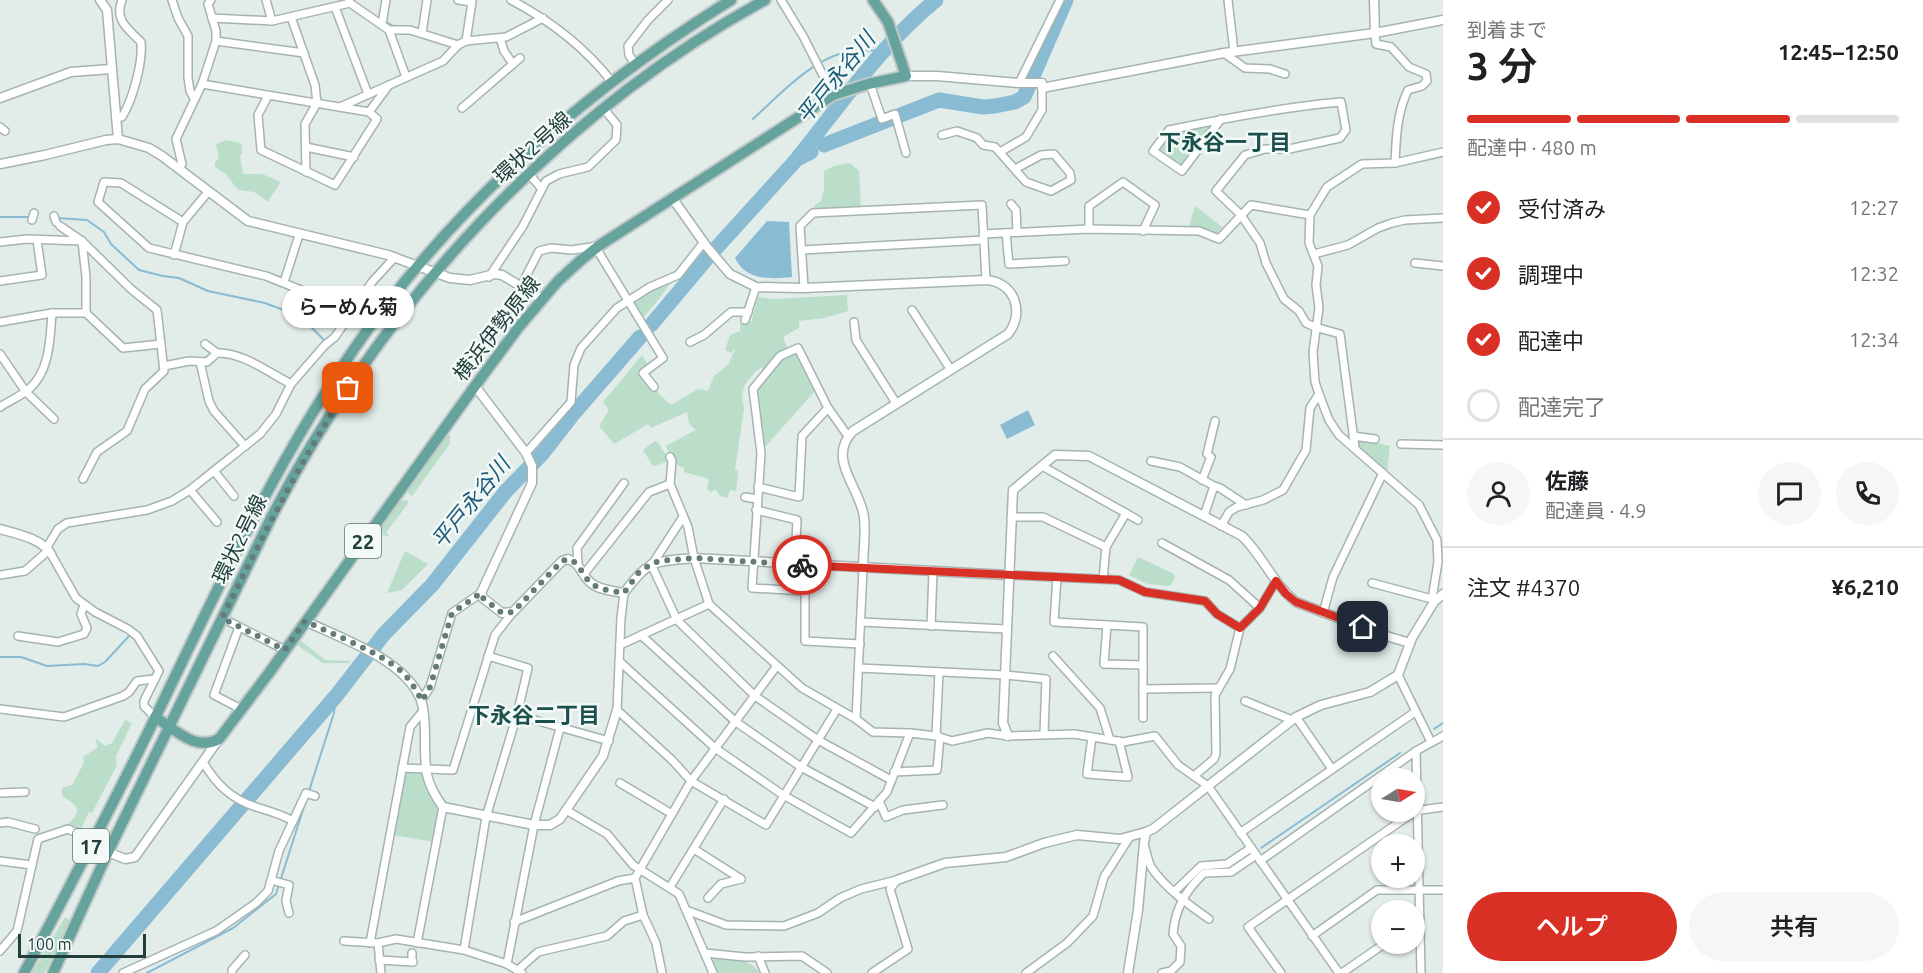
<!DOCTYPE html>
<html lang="ja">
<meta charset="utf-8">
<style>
:root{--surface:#fff;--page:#f6f6f6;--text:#202124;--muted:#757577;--line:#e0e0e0;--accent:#d93025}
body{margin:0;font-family:Ubuntu,"Noto Sans JP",sans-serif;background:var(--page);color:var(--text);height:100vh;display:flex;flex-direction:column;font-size:22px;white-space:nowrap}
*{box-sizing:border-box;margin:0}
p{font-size:20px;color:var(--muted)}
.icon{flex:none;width:33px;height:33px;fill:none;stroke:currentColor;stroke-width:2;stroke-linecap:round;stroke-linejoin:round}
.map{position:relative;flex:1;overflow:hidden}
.sheet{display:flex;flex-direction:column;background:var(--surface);width:480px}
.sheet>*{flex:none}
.needle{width:39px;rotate:79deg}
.buttons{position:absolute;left:1371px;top:768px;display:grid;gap:12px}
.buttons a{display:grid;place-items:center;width:54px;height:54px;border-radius:50%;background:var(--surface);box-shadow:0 2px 4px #0004;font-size:30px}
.scale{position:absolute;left:18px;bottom:15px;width:128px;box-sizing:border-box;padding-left:6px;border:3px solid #223e3b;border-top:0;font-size:16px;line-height:21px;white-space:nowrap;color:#223e3b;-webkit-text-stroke:4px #f2f9f7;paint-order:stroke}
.pin{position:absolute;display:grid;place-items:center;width:51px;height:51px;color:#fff;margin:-26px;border-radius:12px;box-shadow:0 3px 9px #0006}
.courier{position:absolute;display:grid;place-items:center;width:60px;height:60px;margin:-30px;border:4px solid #d93025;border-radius:50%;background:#fff;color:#222;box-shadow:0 2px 8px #0007}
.bubble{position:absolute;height:42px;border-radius:21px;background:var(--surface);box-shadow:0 2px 4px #0004;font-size:20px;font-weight:600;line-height:42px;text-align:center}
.headline em{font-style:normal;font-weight:600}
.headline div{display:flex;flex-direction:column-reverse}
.headline{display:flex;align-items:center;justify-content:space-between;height:102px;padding:0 24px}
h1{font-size:39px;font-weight:600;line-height:45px}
.bar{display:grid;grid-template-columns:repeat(4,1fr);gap:9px 6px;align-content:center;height:72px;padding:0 24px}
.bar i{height:8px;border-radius:4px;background:var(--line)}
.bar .on{background:var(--accent)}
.bar p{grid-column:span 4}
.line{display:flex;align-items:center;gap:15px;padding:0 24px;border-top:2px solid var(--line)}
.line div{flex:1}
.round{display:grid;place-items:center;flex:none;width:63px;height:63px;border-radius:32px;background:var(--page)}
ol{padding:0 24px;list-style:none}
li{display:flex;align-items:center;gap:18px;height:66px}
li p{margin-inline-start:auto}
li .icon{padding:6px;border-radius:50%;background:var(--accent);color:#fff;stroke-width:4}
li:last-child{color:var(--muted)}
li i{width:33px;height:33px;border:3px solid var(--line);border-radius:50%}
.action{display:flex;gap:12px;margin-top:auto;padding:12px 24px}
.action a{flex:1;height:69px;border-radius:36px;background:var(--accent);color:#fff;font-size:24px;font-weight:600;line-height:69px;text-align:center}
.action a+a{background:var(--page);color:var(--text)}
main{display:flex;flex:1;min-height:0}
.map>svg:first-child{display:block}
</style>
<main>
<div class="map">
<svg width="1443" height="973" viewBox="0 0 1443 973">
<rect width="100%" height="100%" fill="#e2ece9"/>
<!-- green -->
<g fill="#badeca">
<path d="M1214,123L1182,166L1158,150L1171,132Z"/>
<path d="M226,140L241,143L242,153L240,156L243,174H262L279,181L280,183L268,202L254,192L238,190L226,174L215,167V163L219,158L216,144Z"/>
<path d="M850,163L859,171L861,207L815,210L814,206L821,201L824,189V171L834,166Z"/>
<path d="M1195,206L1222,227L1217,233L1189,227Z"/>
<path d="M673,279L659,299L643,318L634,302Z"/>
<path d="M847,295L848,311L824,318L799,321V328L783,337L788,349L778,353L764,370L761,367L758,371L757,370L745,384L742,395L744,408L735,470L738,471L736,491L730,490L727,498L720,496L715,489L712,492L707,490L709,479L684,472V468C674,465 670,456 666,446L696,430L689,424L687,412L651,428L648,424L614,444L599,426L609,410L603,402L642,355L649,366L641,372L652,387L671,405L698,389L708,391L714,376L728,365L735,350L733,349L732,353L725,350L730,335L740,331L741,320L751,322L758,297L775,299Z"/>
<path d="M794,353L798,355L816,390L765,447L757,390L782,359Z"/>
<path d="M447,434L451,437L449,440L451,442L412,496L406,491Z"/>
<path d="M1357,439L1390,446L1387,472L1357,446Z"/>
<path d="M655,441L658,442L668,459L667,462L653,466L643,450Z"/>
<path d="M406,500L409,502L386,533L391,537L383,535L381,527L400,501Z"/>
<path d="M405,551L428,564L402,590L387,593Z"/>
<path d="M1138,557L1174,574L1175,578L1170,586L1147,584L1129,575Z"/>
<path d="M300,640L325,660L351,661L349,663H323L300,647L297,644Z"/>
<path d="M125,720L132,723L116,756L117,765L92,813L89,812L81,829L77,831L67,825C81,812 81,807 62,796V788L72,785L84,763L83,757L98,747L95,738L105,746L112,743Z"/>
<path d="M405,771L423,772L428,791L440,808L434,842L393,835Z"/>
<path d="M65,917L71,921L44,973H32Z"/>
<path d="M715,959C730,960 752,958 759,973H718L712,961Z"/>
</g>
<!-- water -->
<g fill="#89bbd2">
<path d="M767,221L789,222L792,277C770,279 746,281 735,258Z"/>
<path d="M1028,410L1035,425L1007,439L1000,425Z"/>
</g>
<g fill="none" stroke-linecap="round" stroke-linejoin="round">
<!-- stream -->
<g stroke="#89bbd2" stroke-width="2">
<path d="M376,17L393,26H405"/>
<path d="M753,119C778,96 812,59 847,52C858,50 872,51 884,50"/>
<path d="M0,217H28"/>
<path d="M57,218L87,220L104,232L111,244L139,270L163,276L179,278L208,291L265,303L286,311L311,327L324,340"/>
<path d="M0,657H21L47,666L84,664L98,666L105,662L129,636"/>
<path d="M1434,729L1443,723"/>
<path d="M1261,848L1400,753"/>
<path d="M1235,864L1248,856"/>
<path d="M1206,869L1227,868"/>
<path d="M147,973L233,928L276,894L334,713L336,696"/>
</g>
<!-- river -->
<g stroke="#89bbd2" stroke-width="15">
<path d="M824,145L939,100L983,107L995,106L1015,102L1024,97L1066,0"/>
<path d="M799,156C842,103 882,44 936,0"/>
<path d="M651,325L709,256L797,159L811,152"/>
<path d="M98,973L336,696L384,634L432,585L506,491L543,453L574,413L640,337"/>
</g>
<!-- minor casing -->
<g stroke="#a5b4b1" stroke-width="10">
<g id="minor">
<path d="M172,0L178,18L188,36V78L190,91L194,98"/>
<path d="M266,0L272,21"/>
<path d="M349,0L350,3L389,30H410L458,45"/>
<path d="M458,0L472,2L466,41"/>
<path d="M511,0C551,21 584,46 612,82"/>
<path d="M781,0L803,36L833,95"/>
<path d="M1228,0L1234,52"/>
<path d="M335,7L368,94"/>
<path d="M291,17L315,85L317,103L305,124L306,172"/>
<path d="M212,18L272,21L350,3"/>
<path d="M382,24L386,0"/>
<path d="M389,30L406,77"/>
<path d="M422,33L427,0"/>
<path d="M1375,33L1376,44L1391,47L1409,67L1426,74L1427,81L1422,86L1408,90C1397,112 1396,139 1395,163"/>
<path d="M500,38L504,51L513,64"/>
<path d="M216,41L304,53"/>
<path d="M1224,53L1245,68L1270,69L1285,74"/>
<path d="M635,64L629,55L628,46L648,20L668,0"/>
<path d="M1019,83L1060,0"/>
<path d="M202,84L369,112L377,119L335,185L261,150L258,115L268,96"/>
<path d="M870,84L882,119L895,114L906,153"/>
<path d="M340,107L443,61L458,45L466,41L506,37L543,18"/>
<path d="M462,108L520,58"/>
<path d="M369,112L389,85"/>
<path d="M117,117H122C133,99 143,62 141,42C128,29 114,20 122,0"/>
<path d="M1221,119L1182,171L1153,151L1169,130C1226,118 1283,107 1341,102L1346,130L1340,138L1289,149H1265L1245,155L1216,191L1241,215L1260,243L1266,263L1284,299L1299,311L1306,323L1315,327L1340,334L1355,448"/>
<path d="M0,127L5,131"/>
<path d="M942,135L957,131L977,138L983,145L995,147L1026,182L1051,191L1071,180L1070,173L1054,154L1041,155L1015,169"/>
<path d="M306,147L354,157"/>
<path d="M1000,152L1026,137L1042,110V88"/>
<path d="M180,168L182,164L176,139L202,84L216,41V31L208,4L211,0"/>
<path d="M529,174L541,188"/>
<path d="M1011,204L1016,210L1017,232"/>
<path d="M54,216L56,222"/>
<path d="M32,220L34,213"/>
<path d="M183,222L121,183L104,182L98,202L149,248L266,276L301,290L349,319"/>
<path d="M60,226L82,241"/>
<path d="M1089,229V206L1123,182L1155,205L1143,231"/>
<path d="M1006,233L1009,264L1065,261"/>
<path d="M983,234L1089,229L1199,231L1219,239L1251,205L1310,215"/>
<path d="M0,242L27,239L82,241"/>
<path d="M596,248L663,358L643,373L654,387"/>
<path d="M802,250L984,240"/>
<path d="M1314,254L1348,245L1378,228L1392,223L1405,220L1443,218"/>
<path d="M174,255L183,222L208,192"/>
<path d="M1415,263L1443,266"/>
<path d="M489,277L523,226L546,181L559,174L588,167L616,140L617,125L604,109"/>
<path d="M0,281L42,275L37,240"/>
<path d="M284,282L299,235"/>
<path d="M521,286L539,251L551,248L572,250L597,246"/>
<path d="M804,288L800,226L813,213L982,205L986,280"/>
<path d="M912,310L951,370"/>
<path d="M745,320L756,287"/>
<path d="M0,322L52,313H86L123,348L161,344"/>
<path d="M854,322L856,340L896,403"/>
<path d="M690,342L704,335L731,312H748"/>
<path d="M205,344L217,353C242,352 268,372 291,384"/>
<path d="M0,354L26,392L54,419"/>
<path d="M200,362L209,401L214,411L245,446"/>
<path d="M164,366L189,361L207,362L217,353"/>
<path d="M0,407C9,401 21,396 29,389C50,371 50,339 52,313"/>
<path d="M848,436L828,408L798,348L780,356L753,389L761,453L752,588L805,591V641L860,644"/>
<path d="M1353,436L1375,439"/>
<path d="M1401,444L1443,445"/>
<path d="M526,453L571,402L574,365L581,348L617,308L650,287L678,275L704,242"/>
<path d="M670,457L672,461L670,484L688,527L694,558L709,604L802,688L856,719L873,732L910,733L936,736L952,741L988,733L1008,736L1074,734L1123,742L1155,736L1178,765L1208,786L1339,973"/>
<path d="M1151,461L1180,467L1214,486L1204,516"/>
<path d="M1042,466L1138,520"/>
<path d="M214,471L234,496"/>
<path d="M83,479L97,452L127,431L145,389L164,371L157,310L131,289L82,241L86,277V313"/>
<path d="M1202,480L1211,457L1207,454L1215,421"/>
<path d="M1214,486L1220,488L1246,505"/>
<path d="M758,487L799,497L802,436L828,408"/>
<path d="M190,490L217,522"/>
<path d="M745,497L757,499"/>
<path d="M756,510L797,520L795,564"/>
<path d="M1011,517H1043L1106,547"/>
<path d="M1221,526L1229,512L1237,507L1263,500L1283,490L1306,450L1310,408L1319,394"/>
<path d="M1162,543L1229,580L1260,608"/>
<path d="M47,547L58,529L67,523L147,510L172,501L190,490L260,434L276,414L291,384L325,345L335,337L372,282L395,257"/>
<path d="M51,554L76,598L95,612L128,629L137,636L159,671L144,701V706L155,717"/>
<path d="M653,563L683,517"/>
<path d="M578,564L577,548L624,483"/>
<path d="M651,564L677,620L755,696L818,740L891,780"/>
<path d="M584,574L649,492L670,484"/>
<path d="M0,575L25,571L49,550"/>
<path d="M1008,575L1119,580L1145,592L1205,601L1217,614L1240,628L1260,608L1276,581"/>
<path d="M1057,577L1054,622L1143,627V718"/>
<path d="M1103,579L1106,547L1126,513"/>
<path d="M1372,583L1432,599"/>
<path d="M624,593L621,618L617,710L672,760L691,781L766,825L837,709"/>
<path d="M1434,602L1432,599L1438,562L1437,540L1419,505L1339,435L1329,420L1319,394L1315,382L1313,352L1319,308L1316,285L1318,266L1309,243L1310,215L1327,187L1362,164L1395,163L1443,152"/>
<path d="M1323,613L1333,577L1383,473"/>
<path d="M222,618L285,650"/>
<path d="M861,622L1006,629"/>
<path d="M1107,625L1104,664L1143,665"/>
<path d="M931,626L933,572"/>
<path d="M239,627L214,695L241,709"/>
<path d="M641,635L736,722L801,767L875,807"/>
<path d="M18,636L58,642L84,634L87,628L81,614L84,605"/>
<path d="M620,645L709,604"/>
<path d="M1053,656L1100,708L1110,740"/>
<path d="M619,661L715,748L783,795L851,833L887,792L910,733"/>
<path d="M859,668L1005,675L1046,679L1044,733"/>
<path d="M1398,675L1431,742"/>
<path d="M1143,689L1218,688"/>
<path d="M421,701L430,687L452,613L481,593"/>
<path d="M1245,701L1292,720"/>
<path d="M0,709L64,717L123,696L129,692L137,681L154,679"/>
<path d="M517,715L609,741"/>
<path d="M1296,717L1332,769"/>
<path d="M856,719L863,568"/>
<path d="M936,736L939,672"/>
<path d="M1092,737L1087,774L1128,777L1119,741"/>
<path d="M203,762C216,784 231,799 256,807C269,811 281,814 293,821"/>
<path d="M402,768L453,770L495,635L513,612"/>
<path d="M894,772L937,770L940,737"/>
<path d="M1194,776L1214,759L1216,754L1215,695L1230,669L1240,628"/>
<path d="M620,783L672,814"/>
<path d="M0,793L25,792"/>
<path d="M879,801L886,817L903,810L943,805"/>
<path d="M566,810L607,834L633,865L679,894L713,973"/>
<path d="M1414,811L1443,807"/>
<path d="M0,823L8,822L35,829"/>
<path d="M1240,833L1415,712"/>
<path d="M1145,848C1147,854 1148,861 1151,867C1165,888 1189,905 1209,919"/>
<path d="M694,849L741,879"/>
<path d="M0,861L32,865L17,931L0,951"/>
<path d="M1260,861L1416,751"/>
<path d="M32,865L38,839L68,829L93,841"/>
<path d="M271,880L289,885L286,901L289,913"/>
<path d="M670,887L724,799"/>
<path d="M1175,891L1201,866L1227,864L1251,848"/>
<path d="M708,898L721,884L741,879"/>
<path d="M686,910L726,925L784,926L818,913L840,898L861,889L897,880"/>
<path d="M514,922L618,881L635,878"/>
<path d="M1312,936L1377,890H1443"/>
<path d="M344,941L378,943L396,939L464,950L507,964L522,973"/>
<path d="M370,943L410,727L423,711"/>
<path d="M378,943L381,973"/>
<path d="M417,943L443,807"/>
<path d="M464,950L486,817L517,715L528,668L488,656"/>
<path d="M705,953L745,957L802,956L827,973"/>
<path d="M758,956L765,973"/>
<path d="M379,960L413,962"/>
<path d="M412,962V953"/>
<path d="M507,964L534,825L560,728"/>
<path d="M518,970L538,952L607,936L624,921L643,915"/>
<path d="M123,973L216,931L256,903L268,891L279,851L306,793L315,796"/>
<path d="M232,973V970L245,955"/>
<path d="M662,973L656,943L643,915L635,878L691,781L776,667"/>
<path d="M872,973L908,949L890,889L897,880"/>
<path d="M1026,973L1067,943L1093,916L1104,877L1129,838"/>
<path d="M1162,973L1171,971L1180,962L1181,946L1173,934C1175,909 1185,891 1204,873L1231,872L1256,855"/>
<path d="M1281,973L1248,927L1414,812"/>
<path d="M1342,973L1384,944"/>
<path d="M1421,973L1416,751L1443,736"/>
</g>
</g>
<!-- tertiary casing -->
<g stroke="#a5b4b1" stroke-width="11">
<g id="tertiary">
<path d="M100,0L107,10L118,139"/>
<path d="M1374,0L1375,33"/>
<path d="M906,76H937L1019,83H1042V88L1224,53L1375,33L1443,20"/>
<path d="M0,98L71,72L111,69"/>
<path d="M0,164L45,155L106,140L118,139L149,148L162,156L248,221L388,255L450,278L470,280L495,274L502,275L542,299"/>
<path d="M673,199L707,247L730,274L756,287L804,288L986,280C1015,282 1025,313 1008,334L853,431C826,459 860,487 864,517C866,533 863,552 863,568"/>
<path d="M475,386L526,453L532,466V483L481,593L483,598L502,613L513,612L562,561L568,559C581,563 581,575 591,583C599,590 614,591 624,593C649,559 653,562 694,558L1008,575"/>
<path d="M0,529C17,534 41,538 51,554"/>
<path d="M305,621C342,639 405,659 421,700C425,712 425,725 425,737C425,768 424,781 443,807L534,825H550L560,819L603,756L617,710"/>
<path d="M1008,736L1003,723L1013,490L1055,455L1089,456L1242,536C1263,556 1273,584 1296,602L1383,635L1410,643"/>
<path d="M108,852L125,859L135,857L219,739"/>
<path d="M897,880L945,863L1006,857L1044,843L1077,835L1120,839L1146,832"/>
<path d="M1128,973L1138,910L1144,843L1146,832L1153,829L1296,717L1321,705L1370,692L1398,675L1412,638L1434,602L1443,594"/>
</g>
</g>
<!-- primary casing -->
<g stroke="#c1c9c8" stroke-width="14">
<g id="primary">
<path d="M155,717C175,729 195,752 219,739L269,673L475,386L518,328L558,281L581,260L600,245L833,95L868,84L906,76L888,22L873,0"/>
<path d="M24,973C69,888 114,803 156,716C224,576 288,434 383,309C478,185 599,82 731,0"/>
<path d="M53,973L108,852L271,518C380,306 555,115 765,0"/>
</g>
</g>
<!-- minor -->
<use href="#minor" stroke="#fff" stroke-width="7"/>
<!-- tertiary -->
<use href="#tertiary" stroke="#fff" stroke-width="8"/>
<!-- primary -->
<use href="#primary" stroke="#66a39d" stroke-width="10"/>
</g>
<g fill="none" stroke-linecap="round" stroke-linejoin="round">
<!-- done -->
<path stroke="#657b78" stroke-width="6" stroke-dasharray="0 10.8" d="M348,388C299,463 262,538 222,618L285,650L305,621C332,634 379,652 401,671C410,679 416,690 422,701L430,687L452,613L481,593L483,598L502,613L513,612L562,561L568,559C581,563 581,575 591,583C599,590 614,591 624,593L639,572L653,563L660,561L694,558L802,565"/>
<!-- route -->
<path stroke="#d93025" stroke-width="8" d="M802,565L1119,580L1145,592L1205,601L1217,614L1240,628L1260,608L1276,581L1286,594L1296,602L1363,627"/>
</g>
<g text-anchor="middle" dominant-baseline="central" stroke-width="5" stroke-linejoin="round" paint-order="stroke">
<!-- shield labels -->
<g fill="#f2f9f7" stroke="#607673" stroke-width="1.5">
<rect x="345" y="524" width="36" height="34" rx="4.5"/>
<rect x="73" y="829" width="36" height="34" rx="4.5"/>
</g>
<g font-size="20" font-weight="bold" fill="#223e3b">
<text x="363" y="541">22</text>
<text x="91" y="846">17</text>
</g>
<!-- street labels -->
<g font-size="21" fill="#223e3b" stroke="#f2f9f7">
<text transform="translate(532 147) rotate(-42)">環状2号線</text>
<text transform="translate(496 328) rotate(-52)">横浜伊勢原線</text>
<text transform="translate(239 539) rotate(-64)">環状2号線</text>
</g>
<!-- water labels -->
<g font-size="22" font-style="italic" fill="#1b5b7b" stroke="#f2f9f7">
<text transform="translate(835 77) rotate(-51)">平戸永谷川</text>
<text transform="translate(470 502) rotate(-51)">平戸永谷川</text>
</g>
<!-- neighbourhood labels -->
<g font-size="22" font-weight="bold" fill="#1d504c" stroke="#f2f9f7">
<text x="1225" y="141">下永谷一丁目</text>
<text x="534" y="714">下永谷二丁目</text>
</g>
</g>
</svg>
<div class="buttons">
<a><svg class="needle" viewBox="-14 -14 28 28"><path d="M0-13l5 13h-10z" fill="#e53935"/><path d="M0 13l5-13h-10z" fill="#757577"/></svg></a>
<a>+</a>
<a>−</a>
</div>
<div class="scale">100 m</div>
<div class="pin" style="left:348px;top:388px;background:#ea580c"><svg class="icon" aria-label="bag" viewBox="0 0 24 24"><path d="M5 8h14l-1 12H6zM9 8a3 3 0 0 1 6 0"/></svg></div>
<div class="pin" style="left:1363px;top:627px;background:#1f2937"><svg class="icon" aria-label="home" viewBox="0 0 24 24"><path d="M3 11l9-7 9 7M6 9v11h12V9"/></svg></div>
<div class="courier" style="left:802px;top:565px"><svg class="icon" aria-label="bike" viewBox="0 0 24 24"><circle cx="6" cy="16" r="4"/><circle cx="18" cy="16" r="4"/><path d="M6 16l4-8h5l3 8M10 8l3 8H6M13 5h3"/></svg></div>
<div class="bubble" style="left:282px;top:286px;width:132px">らーめん菊</div>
</div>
<section class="sheet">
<div class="headline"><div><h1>3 分</h1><p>到着まで</p></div><em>12:45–12:50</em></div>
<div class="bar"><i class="on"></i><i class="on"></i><i class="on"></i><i></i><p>配達中 · 480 m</p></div>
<ol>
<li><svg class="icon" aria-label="check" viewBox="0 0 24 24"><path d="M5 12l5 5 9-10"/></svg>受付済み<p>12:27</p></li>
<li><svg class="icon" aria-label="check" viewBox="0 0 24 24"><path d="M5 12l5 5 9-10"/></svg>調理中<p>12:32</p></li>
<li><svg class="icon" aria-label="check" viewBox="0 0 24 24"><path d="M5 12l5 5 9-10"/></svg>配達中<p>12:34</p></li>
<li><i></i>配達完了</li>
</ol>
<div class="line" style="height:108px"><a class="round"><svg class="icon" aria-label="person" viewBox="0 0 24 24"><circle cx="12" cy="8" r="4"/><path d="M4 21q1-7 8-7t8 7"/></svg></a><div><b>佐藤</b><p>配達員 · 4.9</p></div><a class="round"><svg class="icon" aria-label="chat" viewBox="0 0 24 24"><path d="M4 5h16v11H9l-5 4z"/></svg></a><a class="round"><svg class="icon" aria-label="phone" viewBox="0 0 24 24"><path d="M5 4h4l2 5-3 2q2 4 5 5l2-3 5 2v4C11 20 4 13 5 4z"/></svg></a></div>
<div class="line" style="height:78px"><div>注文 #4370</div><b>¥6,210</b></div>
<div class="action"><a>ヘルプ</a><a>共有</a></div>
</section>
</main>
